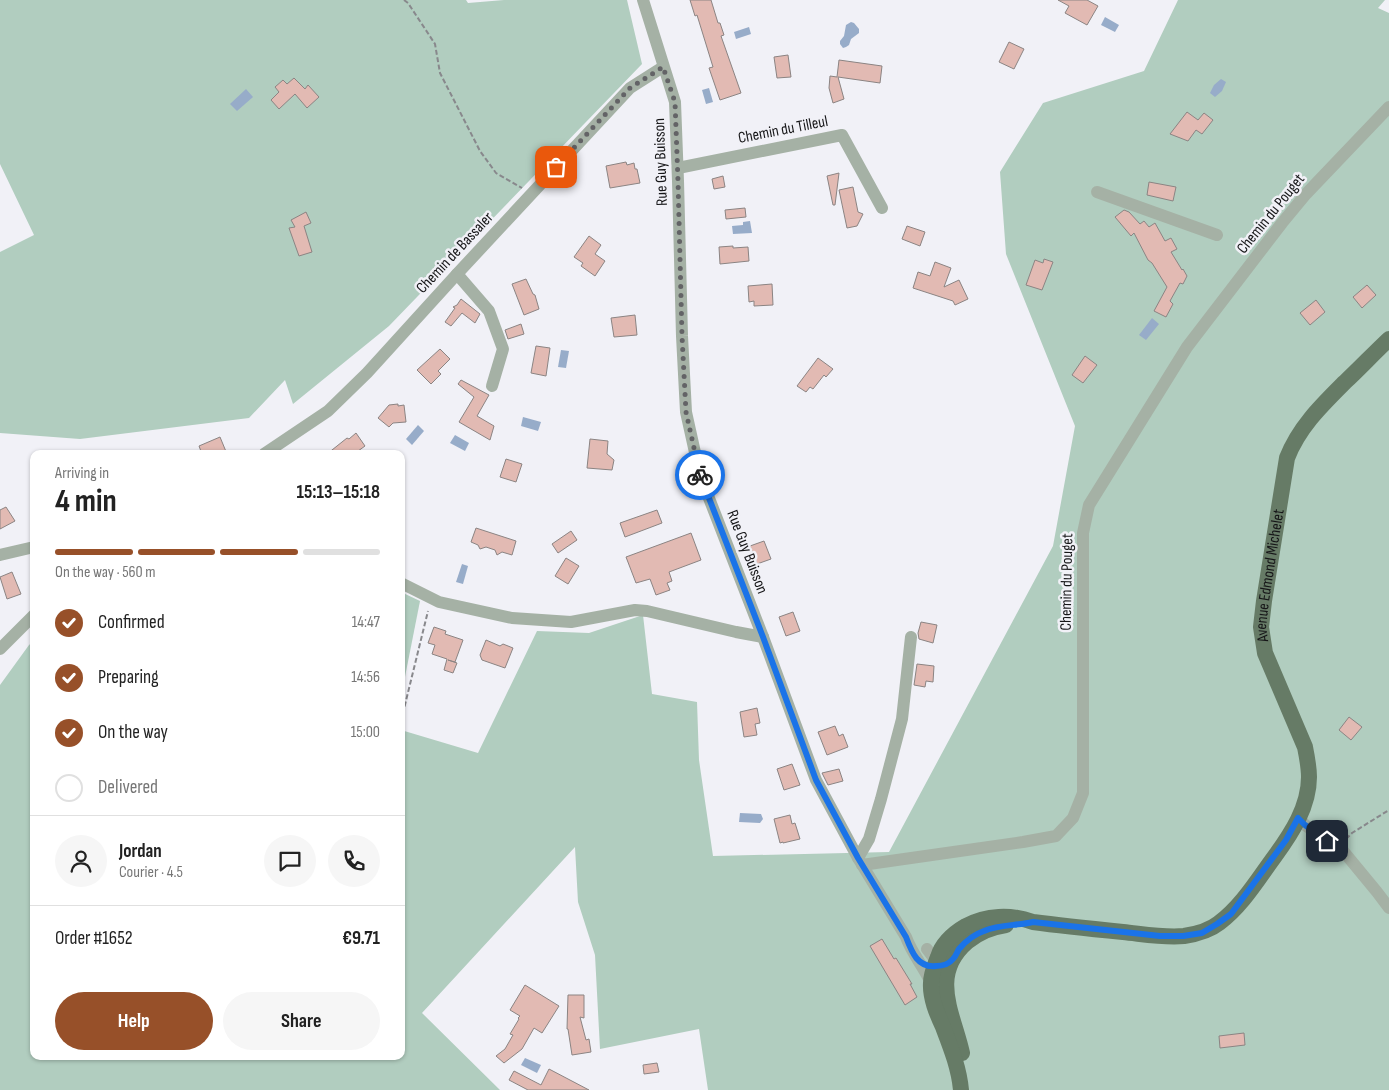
<!DOCTYPE html>
<meta charset="utf-8">
<style>
:root{--surface:#fff;--page:#f6f6f6;--text:#222;--muted:#767676;--line:#e0e0e0;--accent:#975029}
body{margin:0;font-family:"Sofia Sans Condensed",sans-serif;background:var(--page);color:var(--text);height:100vh;display:flex;flex-direction:column;font-size:19px;white-space:nowrap}
*{box-sizing:border-box;margin:0}
p{font-size:16px;color:var(--muted)}
.icon{flex:none;width:28px;height:28px;fill:none;stroke:currentColor;stroke-width:2;stroke-linecap:round;stroke-linejoin:round}
.map{position:relative;flex:1;overflow:hidden}
.side{position:absolute;left:30px;top:450px;width:375px;height:610px;display:flex;flex-direction:column;background:var(--surface);border-radius:10px;box-shadow:0 1px 4px #0004}
.side>*{flex:none}
.pin{position:absolute;display:grid;place-items:center;width:42px;height:42px;color:#fff;margin:-21px;border-radius:10px;box-shadow:0 2px 8px #0006}
.courier{position:absolute;display:grid;place-items:center;width:50px;height:50px;margin:-25px;border:4px solid #1a73e8;border-radius:50%;background:#fff;color:#222;box-shadow:0 1px 6px #0007}
.overview em{font-style:normal;font-weight:700}
.overview div{display:flex;flex-direction:column-reverse}
.overview{display:flex;align-items:center;justify-content:space-between;height:85px;padding:0 25px}
h1{font-size:32px;font-weight:700;line-height:38px}
.bar{display:grid;grid-template-columns:repeat(4,1fr);gap:8px 5px;align-content:center;height:60px;padding:0 25px}
.bar i{height:6px;border-radius:4px;background:var(--line)}
.bar .current{background:var(--accent)}
.bar p{grid-column:span 4}
.line{display:flex;align-items:center;gap:12px;padding:0 25px;border-top:1px solid var(--line)}
.line div{flex:1}
.round{display:grid;place-items:center;flex:none;width:52px;height:52px;border-radius:26px;background:var(--page)}
ol{padding:0 25px;list-style:none}
li{display:flex;align-items:center;gap:15px;height:55px}
li p{margin-inline-start:auto}
li .icon{padding:5px;border-radius:50%;background:var(--accent);color:#fff;stroke-width:4}
li:last-child{color:var(--muted)}
li i{width:28px;height:28px;border:2px solid var(--line);border-radius:50%}
.primary-button{display:flex;gap:10px;margin-top:auto;padding:10px 25px}
.primary-button a{flex:1;height:58px;border-radius:30px;background:var(--accent);color:#fff;font-size:20px;font-weight:700;line-height:58px;text-align:center}
.primary-button a+a{background:var(--page);color:var(--text)}
.map>svg:first-child{display:block}
</style>
<div class="map">
<svg width="1389" height="1090" viewBox="0 0 1389 1090">
<rect width="100%" height="100%" fill="#f1f1f7"/>
<!-- green -->
<g fill="#b1cdbf">
<path d="M0,0H466L468,3L504,0H627L642,64L389,326L293,404L285,380L249,418L80,439L0,433V252L34,235L0,164Z"/>
<path d="M1178,0H1385L1378,8L1389,13V1090H708L699,1029L600,1049L595,955L578,902L575,847L422,1013L500,1090H0V685L29,645L34,641V1056H401V730L478,753L537,631L589,633L643,615L652,694L697,702L699,760L713,856L889,852L1053,546L1075,426L1006,254L1000,172L1043,103L1144,71Z"/>
<path d="M401,592L420,601L401,697Z"/>
</g>
<!-- water -->
<g fill="#97acc9">
<path d="M1105,17L1119,25L1115,32L1101,25Z"/>
<path d="M851,22L854,23L859,29V33L851,39L849,45L846,47L843,48L840,44V41L844,36L846,25Z"/>
<path d="M749,27L751,34L736,39L734,32Z"/>
<path d="M1221,79L1226,82L1222,91L1215,97L1210,93L1214,85Z"/>
<path d="M709,88L713,102L706,104L702,90Z"/>
<path d="M246,89L253,97L237,111L230,104Z"/>
<path d="M750,221L752,233L733,234L732,226L743,225V222Z"/>
<path d="M1152,318L1159,324L1146,340L1139,335Z"/>
<path d="M561,350L569,351L566,368L558,367Z"/>
<path d="M523,417L541,422L538,431L521,426Z"/>
<path d="M418,425L424,431L412,445L406,439Z"/>
<path d="M455,435L469,443L465,451L450,443Z"/>
<path d="M462,564L468,566L463,584L456,582Z"/>
<path d="M740,813L761,814L763,819L760,823L739,822Z"/>
<path d="M525,1058L541,1065L537,1073L521,1065Z"/>
</g>
<!-- building -->
<g fill="#e2bab3" stroke="#8b8483">
<path d="M690,0H711L718,23H720L724,35L721,36L741,93L720,100L709,68L713,67L697,15L695,16Z"/>
<path d="M1058,0H1087L1098,6L1087,25L1065,13L1069,6Z"/>
<path d="M1009,42L1024,49L1014,69L999,62Z"/>
<path d="M788,55L791,77L777,78L774,57Z"/>
<path d="M839,60L882,66L880,83L838,77L844,99L833,103L829,88L830,76L837,77Z"/>
<path d="M294,78L305,89L308,85L319,97L307,108L295,94L279,109L271,100L279,92L275,87L283,80L287,84Z"/>
<path d="M1187,112L1198,120L1204,113L1213,120L1202,134L1196,130L1188,141L1170,134Z"/>
<path d="M626,162L627,165L634,163L635,169H637L640,183L610,188L606,166Z"/>
<path d="M839,173L835,205H833L827,176Z"/>
<path d="M723,176L725,187L714,189L712,179Z"/>
<path d="M1149,182L1176,187L1173,201L1147,195Z"/>
<path d="M853,187L858,212L863,214L857,226L847,228L839,190Z"/>
<path d="M745,208L746,217L726,219L725,210Z"/>
<path d="M1124,210L1129,212L1140,224L1144,221L1149,227L1155,223L1165,241L1171,238L1177,249L1171,252L1182,270L1183,269L1187,276L1183,284L1180,283L1170,301L1173,304L1166,317L1154,311L1167,287L1152,263L1148,260L1134,233L1131,236L1115,217Z"/>
<path d="M306,212L311,223L304,226L312,252L299,256L289,228L295,227L291,220Z"/>
<path d="M907,226L925,232L920,246L902,239Z"/>
<path d="M589,236L601,245L595,254L605,261L595,276L581,266L583,263L574,257Z"/>
<path d="M733,246V248L748,247L749,261L720,264L719,247Z"/>
<path d="M1044,259L1053,262L1042,290L1026,285L1035,260L1043,263Z"/>
<path d="M935,262L951,268L944,287L959,280L968,299L955,305L953,301L913,288L918,272L930,276Z"/>
<path d="M526,279L533,294L535,295L539,309L524,315L512,284Z"/>
<path d="M772,284L773,305L754,306V301L749,302L748,286Z"/>
<path d="M1367,285L1376,295L1362,308L1353,297Z"/>
<path d="M461,299L480,314L475,323L462,313L451,326L445,322L455,308L453,307L457,305Z"/>
<path d="M1316,300L1325,312L1310,325L1300,313Z"/>
<path d="M635,315L637,335L614,337L611,318Z"/>
<path d="M521,324L524,334L508,339L505,330Z"/>
<path d="M536,346L550,348L546,376L531,373Z"/>
<path d="M440,349L450,359L438,371L441,374L431,384L417,370Z"/>
<path d="M1085,356L1097,365L1083,383L1072,375Z"/>
<path d="M818,358L833,369L826,377L824,375L813,389L810,387L806,392L797,386Z"/>
<path d="M461,380L489,395L477,416L494,426L490,440L459,422L474,397L458,384Z"/>
<path d="M398,404V406L404,405L406,422L393,423L389,427L378,418L389,405Z"/>
<path d="M356,433L365,446L354,454H327L347,438L349,439Z"/>
<path d="M220,437L227,454H202L199,446Z"/>
<path d="M590,439L608,441L607,454L614,460L612,470L587,468Z"/>
<path d="M506,459L522,464L516,482L500,477Z"/>
<path d="M6,507L15,521L0,529V510Z"/>
<path d="M657,510L662,523L625,537L620,523Z"/>
<path d="M476,528L516,541L512,555L502,552L497,555L495,550L486,547L480,549L478,545L471,542Z"/>
<path d="M571,531L577,540L558,553L552,544Z"/>
<path d="M691,533L701,560L669,572L672,581L667,583L670,590L656,595L650,579L636,583L626,557Z"/>
<path d="M764,541L771,559L757,564L750,546Z"/>
<path d="M566,558L579,566L568,584L555,576Z"/>
<path d="M12,572L21,594L7,599L0,577Z"/>
<path d="M793,612L800,631L786,636L779,617Z"/>
<path d="M921,622L937,625L933,643L919,639L918,633Z"/>
<path d="M434,627L446,631L445,634L463,640L455,662L448,660L457,663L453,673L444,670L447,659L432,654L435,645L428,643Z"/>
<path d="M486,640L500,646L503,644L513,648L505,668L482,660L480,655Z"/>
<path d="M917,664L934,666L933,682L926,681L925,687L914,685Z"/>
<path d="M757,708L760,723L755,724L757,735L744,737L740,712Z"/>
<path d="M1349,717L1362,727L1351,740L1339,730Z"/>
<path d="M835,726L839,736L843,734L848,747L827,755L818,732Z"/>
<path d="M792,764L800,785L784,790L777,769Z"/>
<path d="M839,769L843,781L828,785L822,773Z"/>
<path d="M790,815L792,824L795,823L800,839L783,843V842L780,843L774,819Z"/>
<path d="M882,939L894,959L896,958L912,984H910L917,997L905,1005L870,946Z"/>
<path d="M525,985L559,1006L542,1033L534,1028L522,1049L504,1063L496,1056L505,1049L513,1035L510,1034L519,1019L518,1018L520,1016L510,1010Z"/>
<path d="M568,995H584V1018L580,1017L586,1040L589,1039L591,1052L572,1055L568,1029H567Z"/>
<path d="M1244,1033L1245,1045L1220,1048L1219,1036Z"/>
<path d="M657,1063L659,1072L644,1074L643,1065Z"/>
<path d="M549,1069L589,1090H528L509,1080L514,1071L541,1085Z"/>
</g>
<g fill="none" stroke-linecap="round" stroke-linejoin="round">
<!-- path -->
<g stroke="#88888c" stroke-width="2" stroke-dasharray="5 2.5" stroke-linecap="butt">
<path d="M404,0L408,3L435,44L440,73L480,151L496,173L522,188"/>
<path d="M401,721L428,611"/>
<path d="M1346,839L1352,833L1389,810"/>
</g>
<!-- minor -->
<g stroke="#a5b1a5" stroke-width="12">
<path d="M643,0L675,102L678,181L682,336L686,412L700,475L763,637L816,780L858,858L906,937C912,954 924,967 931,983"/>
<path d="M678,168L842,135L882,208"/>
<path d="M1097,192L1217,235"/>
<path d="M457,274L489,311L503,349L492,386"/>
<path d="M264,454L328,411L367,373L457,274L630,88L663,67"/>
<path d="M0,555L34,547"/>
<path d="M401,583L439,602L512,618L571,622L635,610L647,611L736,632L763,637"/>
<path d="M0,649L34,615"/>
<path d="M1299,818L1305,825L1344,852L1377,892L1389,908"/>
<path d="M858,858L869,839L881,799L902,719L911,637"/>
<path d="M862,865L1023,842L1056,836L1073,818L1083,793V533L1089,505L1187,347L1282,223L1306,194L1389,107"/>
<path d="M927,949L933,957L939,968"/>
</g>
<!-- major -->
<g stroke="#667b66" stroke-width="16">
<path d="M962,1053C953,1013 929,975 967,942C979,932 991,927 1006,925"/>
<path id="s1" d="M961,1090C959,1068 951,1048 943,1027C937,1014 930,998 931,983C931,974 935,965 938,957C942,944 954,933 966,926C986,915 1011,914 1033,922C1063,926 1093,929 1123,932C1143,934 1164,938 1184,936C1197,934 1209,931 1219,923C1242,906 1258,879 1275,856C1291,834 1309,807 1309,777C1309,767 1307,757 1305,747L1265,653L1261,627L1264,601L1287,458C1299,427 1322,405 1345,382C1360,368 1374,353 1389,339"/>
</g>
</g>
<g fill="none" stroke-linecap="round" stroke-linejoin="round">
<!-- done -->
<path stroke="#636366" stroke-width="5" stroke-dasharray="0 9" d="M556,167L630,88L663,67L675,102L678,181L682,336L686,412L700,475"/>
<!-- route -->
<path stroke="#1a73e8" stroke-width="6" d="M700,475L763,637L816,780L858,858L906,937C912,953 918,968 936,966C942,966 949,964 953,959C956,956 957,952 959,949C965,942 975,934 984,931C1000,924 1016,926 1033,922L1160,936H1183L1202,933L1217,924L1231,914L1286,840L1298,818L1305,825L1327,841"/>
</g>
<g text-anchor="middle" dominant-baseline="central" stroke-width="5" stroke-linejoin="round" paint-order="stroke">
<!-- street labels -->
<g font-size="16" fill="#161618" stroke="#f1f1f7">
<text transform="translate(783 130) rotate(-11)">Chemin du Tilleul</text>
<text transform="translate(661 162) rotate(-92)">Rue Guy Buisson</text>
<text transform="translate(1271 214) rotate(-51)">Chemin du Pouget</text>
<text transform="translate(455 253) rotate(-47)">Chemin de Bassaler</text>
<text transform="translate(747 552) rotate(69)">Rue Guy Buisson</text>
<text stroke="none"><textPath href="#s1" startOffset="826">Avenue Edmond Michelet</textPath></text>
<text transform="translate(1067 582) rotate(-89)">Chemin du Pouget</text>
</g>
</g>
</svg>
<div class="pin" style="left:556px;top:167px;background:#ea580c"><svg class="icon" aria-label="bag" viewBox="0 0 24 24"><path d="M5 8h14l-1 12H6zM9 8a3 3 0 0 1 6 0"/></svg></div>
<div class="pin" style="left:1327px;top:841px;background:#1f2937"><svg class="icon" aria-label="home" viewBox="0 0 24 24"><path d="M3 11l9-7 9 7M6 9v11h12V9"/></svg></div>
<div class="courier" style="left:700px;top:475px"><svg class="icon" aria-label="bike" viewBox="0 0 24 24"><circle cx="6" cy="16" r="4"/><circle cx="18" cy="16" r="4"/><path d="M6 16l4-8h5l3 8M10 8l3 8H6M13 5h3"/></svg></div>
<section class="side">
<div class="overview"><div><h1>4 min</h1><p>Arriving in</p></div><em>15:13–15:18</em></div>
<div class="bar"><i class="current"></i><i class="current"></i><i class="current"></i><i></i><p>On the way · 560 m</p></div>
<ol>
<li><svg class="icon" aria-label="check" viewBox="0 0 24 24"><path d="M5 12l5 5 9-10"/></svg>Confirmed<p>14:47</p></li>
<li><svg class="icon" aria-label="check" viewBox="0 0 24 24"><path d="M5 12l5 5 9-10"/></svg>Preparing<p>14:56</p></li>
<li><svg class="icon" aria-label="check" viewBox="0 0 24 24"><path d="M5 12l5 5 9-10"/></svg>On the way<p>15:00</p></li>
<li><i></i>Delivered</li>
</ol>
<div class="line" style="height:90px"><a class="round"><svg class="icon" aria-label="person" viewBox="0 0 24 24"><circle cx="12" cy="8" r="4"/><path d="M4 21q1-7 8-7t8 7"/></svg></a><div><b>Jordan</b><p>Courier · 4.5</p></div><a class="round"><svg class="icon" aria-label="chat" viewBox="0 0 24 24"><path d="M4 5h16v11H9l-5 4z"/></svg></a><a class="round"><svg class="icon" aria-label="phone" viewBox="0 0 24 24"><path d="M5 4h4l2 5-3 2q2 4 5 5l2-3 5 2v4C11 20 4 13 5 4z"/></svg></a></div>
<div class="line" style="height:65px"><div>Order #1652</div><b>€9.71</b></div>
<div class="primary-button"><a>Help</a><a>Share</a></div>
</section>
</div>
